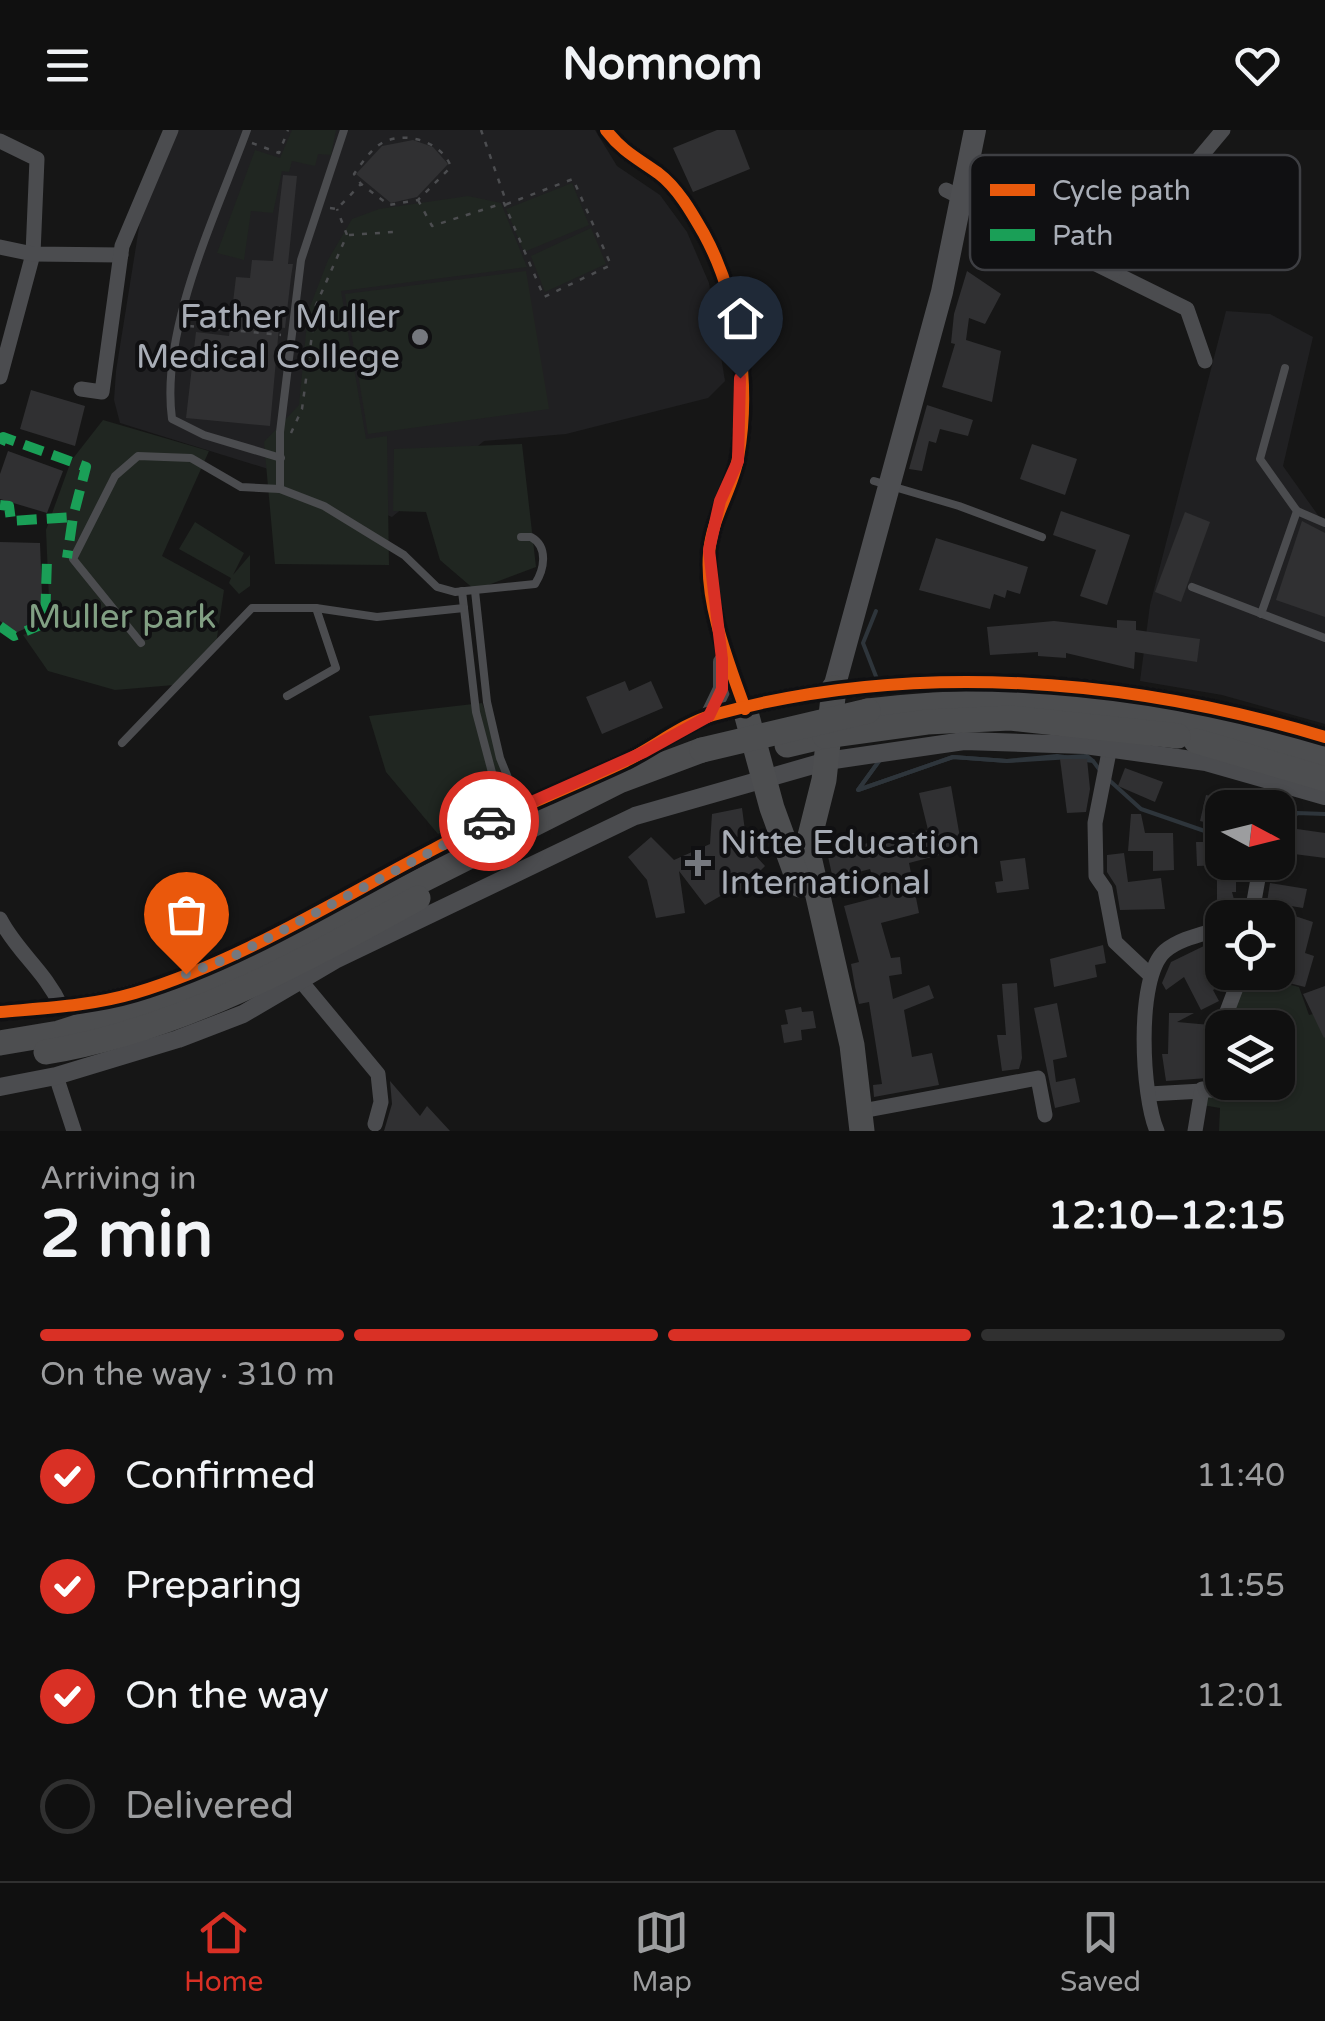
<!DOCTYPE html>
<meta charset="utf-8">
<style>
:root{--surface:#101010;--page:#1e1e1e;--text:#f1f3f6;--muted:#9c9d9f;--line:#303030;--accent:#d93025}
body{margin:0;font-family:"Varela Round",sans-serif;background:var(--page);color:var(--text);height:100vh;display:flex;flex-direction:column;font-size:38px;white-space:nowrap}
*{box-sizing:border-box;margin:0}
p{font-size:32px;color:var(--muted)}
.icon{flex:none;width:55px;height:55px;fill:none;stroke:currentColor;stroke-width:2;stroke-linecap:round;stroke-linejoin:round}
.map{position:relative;height:1001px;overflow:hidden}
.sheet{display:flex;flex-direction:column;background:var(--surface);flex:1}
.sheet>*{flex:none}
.needle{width:65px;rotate:97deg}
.buttons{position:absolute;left:1205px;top:660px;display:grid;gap:20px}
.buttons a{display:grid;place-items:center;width:90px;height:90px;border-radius:20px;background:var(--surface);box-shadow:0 2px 8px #0004,0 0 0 2px var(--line);font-size:50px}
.pin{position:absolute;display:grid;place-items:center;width:85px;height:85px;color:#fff;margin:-102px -42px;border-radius:50% 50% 50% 0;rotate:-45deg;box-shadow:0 0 10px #0007}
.pin .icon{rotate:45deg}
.courier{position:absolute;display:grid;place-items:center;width:100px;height:100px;margin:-50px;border:8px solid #d93025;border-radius:50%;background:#fff;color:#222;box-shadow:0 2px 12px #0007}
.summary em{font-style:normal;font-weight:700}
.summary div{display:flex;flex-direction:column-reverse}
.summary{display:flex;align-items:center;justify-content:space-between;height:170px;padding:0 40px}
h1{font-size:65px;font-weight:700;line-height:75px}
.bar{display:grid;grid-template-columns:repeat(4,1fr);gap:15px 10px;align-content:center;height:120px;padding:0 40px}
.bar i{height:12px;border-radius:8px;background:var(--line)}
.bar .selected{background:var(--accent)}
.bar p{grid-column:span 4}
ol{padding:0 40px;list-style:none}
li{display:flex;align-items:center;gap:30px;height:110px}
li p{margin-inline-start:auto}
li .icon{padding:10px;border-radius:50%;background:var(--accent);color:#fff;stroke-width:4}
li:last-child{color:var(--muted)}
li i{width:55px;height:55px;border:5px solid var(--line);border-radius:50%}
header{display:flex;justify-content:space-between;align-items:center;height:130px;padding:0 40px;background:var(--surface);font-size:45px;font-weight:700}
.menu{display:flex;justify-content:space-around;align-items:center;height:140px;border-top:2px solid var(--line);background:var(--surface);font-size:28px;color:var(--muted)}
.menu a{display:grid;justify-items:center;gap:5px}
.menu .selected{color:var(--accent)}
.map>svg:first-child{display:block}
</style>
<header><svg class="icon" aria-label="menu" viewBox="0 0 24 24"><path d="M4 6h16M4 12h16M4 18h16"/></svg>Nomnom<svg class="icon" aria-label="heart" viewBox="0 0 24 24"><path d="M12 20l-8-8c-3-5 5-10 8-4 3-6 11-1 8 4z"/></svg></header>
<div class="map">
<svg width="1325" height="1001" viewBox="0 0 1325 1001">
<rect width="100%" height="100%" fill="#161616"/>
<!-- built -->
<g fill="#202022">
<path d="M173,0H595L617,36L660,65L687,102L709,153L725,251L708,268L566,304L484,311L392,387L281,343L120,293L114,270L116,241L141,85Z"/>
<path d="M1226,181L1270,184L1313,207L1283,336L1325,395V594L1222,565L1140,551L1150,475Z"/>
</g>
<!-- green -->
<g fill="#202621">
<path d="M292,0H336L331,25L318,24L315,36L292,31L289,42L282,41L273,83L251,81L244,130L217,123L255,20L280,28Z"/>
<path d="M572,53L589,95L524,122L506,79Z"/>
<path d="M468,66L501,73L527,137L341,161L366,309L387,306L389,435L275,434L264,312L299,275L308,182L328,130L352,89L379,79Z"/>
<path d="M591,98L606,134L545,162L531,126Z"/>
<path d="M526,141L549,279L368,304L345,164Z"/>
<path d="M103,290L209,321L162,426L224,460L216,514L174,555L115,560L48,541L23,505L50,494L46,400L71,331Z"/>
<path d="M522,314L536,437L475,460L440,430L426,382L393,381L394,319Z"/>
<path d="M195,392L244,423L233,445L250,425V456L239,464L229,453L231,448L179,419Z"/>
<path d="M482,573L517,663L438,704L386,642L369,586Z"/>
<path d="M1244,843L1299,857L1309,885L1313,884L1325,907V1001H1219L1220,978L1202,975L1204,963L1255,969L1257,953L1278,952V898L1225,891Z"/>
</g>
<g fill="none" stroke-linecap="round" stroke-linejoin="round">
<!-- stream -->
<g stroke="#2e353b" stroke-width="4">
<path d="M876,481L863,513L877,549"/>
<path d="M881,628L858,660L953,627L1007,631L1057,626L1093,631L1099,639"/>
<path d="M880,630L858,660L953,627L1007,631L1087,626L1093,631"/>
<path d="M1109,650L1141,679L1222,707"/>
<path d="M1278,700L1285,699L1297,683L1325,684"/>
</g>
</g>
<!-- building -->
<g fill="#303032">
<path d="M717,0H735L750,39L693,62L673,18Z"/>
<path d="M413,10L433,17L448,34L417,67L391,73L356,44L382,16Z"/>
<path d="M283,45L297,46L288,134H293L291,147L285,198L279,197L270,296L186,288L196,202L229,206L236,147L250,148L252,130L273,131Z"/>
<path d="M967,141L1001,164L985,194L969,188L966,210L1001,221L992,272L942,257L955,214L951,213L954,184Z"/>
<path d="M31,260L85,276L75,316L20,299Z"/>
<path d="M927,275L973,290L968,306L940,299L936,313L929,311L922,341L909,339Z"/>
<path d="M1032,314L1077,329L1065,365L1020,349Z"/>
<path d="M8,321L63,341L47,383L0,369V344Z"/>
<path d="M1061,381L1130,405L1107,475L1080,466L1096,420L1053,405Z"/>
<path d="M1185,382L1210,392L1181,472L1155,462Z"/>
<path d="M1302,391L1325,403V487L1276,470Z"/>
<path d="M936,408L1028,437L1020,464L1007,460L1005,468L994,464L990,479L919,460Z"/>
<path d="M0,412L40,413L43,491L15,503L0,491Z"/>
<path d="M1117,490L1136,491V500L1200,509L1197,532L1135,522L1134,539L1066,523V528L1038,526V522L990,525L987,497L1054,491L1117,498Z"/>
<path d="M625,551L629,561L651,551L663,578L602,604L586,567Z"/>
<path d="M1060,629H1087L1090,659L1086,682L1067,683Z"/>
<path d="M1125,638L1163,652L1155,672L1118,656Z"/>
<path d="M951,656L962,719L909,733L919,783L881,793L891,828L900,827L902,844L889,846L893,869L929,855L934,868L904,880L912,927L932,923L939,955L874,967L873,955L882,954L869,872L859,874L855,857L851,834L859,832L844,776L879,767L870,739L833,749L827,722L928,700L919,663Z"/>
<path d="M1206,665L1231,670V665L1250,667L1249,678H1216L1213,694L1200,691Z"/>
<path d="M742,678L747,716L765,736L740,761L736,757L705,775L679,741L685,783L656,788L647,750L628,727L651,707L674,730L710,714L712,684Z"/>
<path d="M1131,684H1141L1145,703H1173L1174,740L1153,741V721H1128Z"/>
<path d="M1297,699L1325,703V728L1294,724Z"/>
<path d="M1196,712H1222V735L1197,736Z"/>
<path d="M1124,723L1128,752L1161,748L1165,779L1120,780L1116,756L1107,742V725Z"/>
<path d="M1025,728L1029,759L997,763L995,752L1003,751L1000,731Z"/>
<path d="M1236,739V762H1232L1239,788H1217V740Z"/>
<path d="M1270,753L1307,759L1303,778L1267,772Z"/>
<path d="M1295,786L1313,792L1305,823L1314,826L1305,857L1285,852L1296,815L1288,812Z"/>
<path d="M1210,813L1218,826L1222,824V842H1230L1225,854L1213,860L1219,871L1201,880L1184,847L1166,860L1162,853L1171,832Z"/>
<path d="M1103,815L1106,833L1095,835L1097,847L1054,857L1050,829Z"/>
<path d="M1017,853L1022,928L1019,939L1002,941L997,905H1006L1002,854Z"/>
<path d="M1325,856V907L1324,908L1303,864Z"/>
<path d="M1057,873L1067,927L1053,930L1056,952L1075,948L1080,972L1055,978L1034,878Z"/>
<path d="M801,877L802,882L813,881L816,898L801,900L802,910L784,913L781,895L788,894L785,880Z"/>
<path d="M1169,883H1194L1177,892L1210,895L1208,948L1166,951L1162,924H1168Z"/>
<path d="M390,951L420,986L427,976L450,1001H384L392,974Z"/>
</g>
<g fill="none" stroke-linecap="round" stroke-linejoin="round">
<!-- path -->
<g stroke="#4c4d50" stroke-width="2.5" stroke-dasharray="5 8" stroke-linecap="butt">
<path d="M252,13L279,23L288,0"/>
<path d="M418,70L432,96L504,73L544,167L611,135L573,49L507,74L481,0"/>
<path d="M330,78L337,79L361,54L389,75L418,70L451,37C442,12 406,0 382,13C370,20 362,33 354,44L361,54"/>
<path d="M349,105L393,102"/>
<path d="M189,196L281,205"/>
<path d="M291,303L302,279L316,175L347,105L337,79"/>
</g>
<!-- service -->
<g stroke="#4b4c4f" stroke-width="8">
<path d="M247,0C216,85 160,199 172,289L204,305L281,328"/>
<path d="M874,351L959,376L1042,407"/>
<path d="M280,359V302L301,130L344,0"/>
<path d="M1297,381L1325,393"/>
<path d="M1192,457L1325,508"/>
<path d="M462,461L476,582L503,684"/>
<path d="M475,461L487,572L500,628L519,675"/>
<path d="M1261,484L1297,381L1260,329L1285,238"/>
<path d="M141,513L73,429L115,346L138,326L191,328L241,357L280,359L324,376L404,425L437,457L455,462L535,454C544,440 549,417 531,407H521"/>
<path d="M287,566L336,538L316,478"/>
<path d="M122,613L252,478H316L377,487L464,478"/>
</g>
<!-- minor -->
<g stroke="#4b4c4f" stroke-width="15">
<path d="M0,11L37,29L33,124L0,247"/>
<path d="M946,60L1187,179L1205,231"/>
<path d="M1139,100L1204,121"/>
<path d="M0,117L33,124L121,125"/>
<path d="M1113,142L1139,100L1223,0"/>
<path d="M81,259L102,262L122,116L171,0"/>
<path d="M1110,617L1095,693L1096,746L1105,759L1115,812L1150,845"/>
<path d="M1277,678L1278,650"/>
<path d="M1251,788L1261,732"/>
<path d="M0,789C17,822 45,841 61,876"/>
<path d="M300,850L378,944L381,972L375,994"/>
<path d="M56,946L74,1001"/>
<path d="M1149,964L1202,961"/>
<path d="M862,981L1038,948L1045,985"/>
<path d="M1157,1001C1142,967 1135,847 1165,821C1180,808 1204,804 1222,798"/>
<path d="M1195,1001L1202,959L1219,961L1220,900L1242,842"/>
</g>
<!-- tertiary -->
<g stroke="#4b4c4f" stroke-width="18">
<path d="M606,0C622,21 637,28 658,43C678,58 692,83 704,104C739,168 751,256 738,328C733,359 712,386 709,423C705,474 728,531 745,579"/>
<path d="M709,586L722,559V532"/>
<path d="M0,882C45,878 91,876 135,863C241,831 336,770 434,719C497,686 562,661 626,631C654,617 684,593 713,585C912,530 1129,548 1325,607"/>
<path d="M0,957L56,946L178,909L243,884L335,830L635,686L827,631L964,611L1085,615L1206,632L1325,666"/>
</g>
<!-- primary -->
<path stroke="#4d4e51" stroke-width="22" d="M834,558L942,162L975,0"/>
<!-- trunk -->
<g stroke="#4d4e50" stroke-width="25">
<path d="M834,558L824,650L807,718L852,915L862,1001"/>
<path d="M745,579L772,678L800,755"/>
<path d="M868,581C1023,562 1177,577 1325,629"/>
<path d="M1196,611L1325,649"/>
<path d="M787,615L825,606"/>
<path d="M0,913L59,903L230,847L619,651L702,620"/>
<path d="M46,922C180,900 300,833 418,768"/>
</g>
<!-- trunk-bridge -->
<g stroke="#4d4e50" stroke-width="25">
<path d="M825,606L927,592L1010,588L1178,606"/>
<path d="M702,620L868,581"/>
</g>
<!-- quiet -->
<g stroke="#1a9f57" stroke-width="10" stroke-dasharray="20 10" stroke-linecap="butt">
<path d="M0,314L3,307L86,337L73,387"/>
<path d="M0,375L9,376L11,391L73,387L67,428"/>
<path d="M0,496L14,506L45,493L47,428"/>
</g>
<!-- cycleway casing -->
<g stroke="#101012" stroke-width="19">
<g id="cycleway">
<path d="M606,0C622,21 637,28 658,43C678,58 692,83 704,104C739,168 751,256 738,328C733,359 712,386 709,423C705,474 728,531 745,579"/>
<path d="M0,882C45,878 91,876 135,863C241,831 336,770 434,719C497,686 562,661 626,631C654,617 684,593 713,585C912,530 1129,548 1325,607"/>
</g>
</g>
<!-- cycleway -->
<use href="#cycleway" stroke="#e8590c" stroke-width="12"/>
</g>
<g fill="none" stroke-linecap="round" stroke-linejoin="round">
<!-- done -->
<path stroke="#75787e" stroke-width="10" stroke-dasharray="0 18" d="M186,844L234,826L489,691"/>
<!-- route -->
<path stroke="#d93025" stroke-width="12" d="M489,691L644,622L709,586L722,559V529L709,420L720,371L738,331L740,248"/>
</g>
<!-- markers -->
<g fill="#75787e" stroke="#101012" stroke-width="4">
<circle cx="420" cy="207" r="10"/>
<path d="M693 718h10v10h10v10h-10v10h-10v-10h-10v-10h10z"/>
</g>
<g text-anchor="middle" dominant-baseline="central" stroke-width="8" stroke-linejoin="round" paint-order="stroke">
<!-- poi labels -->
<g font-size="35" fill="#a8adb6" stroke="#101012" text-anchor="end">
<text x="400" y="187">Father Muller<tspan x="400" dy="40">Medical College</tspan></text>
<text x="720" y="713" text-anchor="start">Nitte Education<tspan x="720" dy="40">International</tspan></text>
</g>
<!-- park labels -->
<g font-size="35" fill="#819f83" stroke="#101012">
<text x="122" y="487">Muller park</text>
</g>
</g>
<!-- legend -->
<rect x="970" y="25" width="330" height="115" rx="15" fill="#101012" stroke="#3e3f43" stroke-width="2.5"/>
<rect x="990" y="54" width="45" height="12" fill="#e8590c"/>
<rect x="990" y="99" width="45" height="12" fill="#1a9f57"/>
<g font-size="28" fill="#a8adb6">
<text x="1052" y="70">Cycle path</text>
<text x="1052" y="115">Path</text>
</g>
</svg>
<div class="buttons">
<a><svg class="needle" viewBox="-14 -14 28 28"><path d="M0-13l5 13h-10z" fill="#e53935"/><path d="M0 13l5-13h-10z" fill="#9c9d9f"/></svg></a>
<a><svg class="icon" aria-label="locate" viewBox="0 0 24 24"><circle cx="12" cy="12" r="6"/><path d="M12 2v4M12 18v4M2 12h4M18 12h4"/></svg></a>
<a><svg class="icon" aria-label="layers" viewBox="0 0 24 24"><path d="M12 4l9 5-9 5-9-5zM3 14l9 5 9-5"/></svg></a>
</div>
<div class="pin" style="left:186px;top:844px;background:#ea580c"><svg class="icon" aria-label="bag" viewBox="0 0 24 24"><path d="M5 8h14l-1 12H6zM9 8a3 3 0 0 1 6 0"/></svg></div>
<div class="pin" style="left:740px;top:248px;background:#1f2937"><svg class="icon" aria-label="home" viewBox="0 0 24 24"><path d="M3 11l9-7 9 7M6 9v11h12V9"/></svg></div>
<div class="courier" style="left:489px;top:691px"><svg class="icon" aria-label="car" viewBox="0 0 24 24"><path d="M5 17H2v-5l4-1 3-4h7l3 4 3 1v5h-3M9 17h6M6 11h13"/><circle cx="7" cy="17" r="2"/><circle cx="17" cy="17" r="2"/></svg></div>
</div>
<section class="sheet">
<div class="summary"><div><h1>2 min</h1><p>Arriving in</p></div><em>12:10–12:15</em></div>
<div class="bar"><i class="selected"></i><i class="selected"></i><i class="selected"></i><i></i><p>On the way · 310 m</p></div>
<ol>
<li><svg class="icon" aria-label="check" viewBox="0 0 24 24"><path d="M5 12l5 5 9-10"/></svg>Confirmed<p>11:40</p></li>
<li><svg class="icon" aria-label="check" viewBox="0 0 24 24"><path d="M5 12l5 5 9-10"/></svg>Preparing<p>11:55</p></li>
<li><svg class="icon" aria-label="check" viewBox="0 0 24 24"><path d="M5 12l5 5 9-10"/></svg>On the way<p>12:01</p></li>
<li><i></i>Delivered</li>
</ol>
</section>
<nav class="menu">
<a class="selected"><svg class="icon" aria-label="home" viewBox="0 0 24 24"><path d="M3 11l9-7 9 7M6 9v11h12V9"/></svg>Home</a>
<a><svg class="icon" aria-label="map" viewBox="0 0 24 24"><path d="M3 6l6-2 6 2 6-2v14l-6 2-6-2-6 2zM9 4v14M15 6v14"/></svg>Map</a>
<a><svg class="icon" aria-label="saved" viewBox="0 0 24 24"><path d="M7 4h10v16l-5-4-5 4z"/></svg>Saved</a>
</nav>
